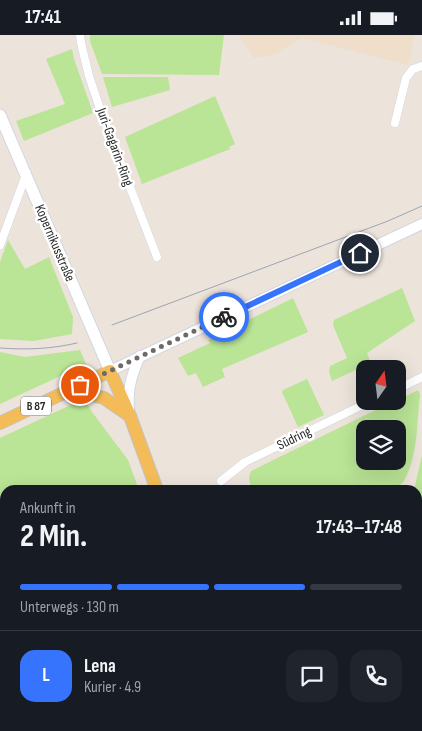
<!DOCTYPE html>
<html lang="de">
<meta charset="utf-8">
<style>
:root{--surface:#171b24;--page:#20242c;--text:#f1f3f6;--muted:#9ea1a6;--line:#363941;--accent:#3774fd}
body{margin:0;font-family:"Sofia Sans Condensed",sans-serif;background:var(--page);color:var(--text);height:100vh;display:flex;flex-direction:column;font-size:19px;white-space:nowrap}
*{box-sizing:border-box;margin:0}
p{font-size:16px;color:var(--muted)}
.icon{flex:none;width:28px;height:28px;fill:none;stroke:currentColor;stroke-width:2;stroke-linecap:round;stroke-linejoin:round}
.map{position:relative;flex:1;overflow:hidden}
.side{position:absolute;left:0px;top:450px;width:422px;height:246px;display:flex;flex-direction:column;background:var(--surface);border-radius:15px 15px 0 0;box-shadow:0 5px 20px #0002}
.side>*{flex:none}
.needle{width:32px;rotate:14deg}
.controls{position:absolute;left:356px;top:325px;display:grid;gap:10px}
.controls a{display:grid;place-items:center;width:50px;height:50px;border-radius:10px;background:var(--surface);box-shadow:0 5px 20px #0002;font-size:25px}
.pin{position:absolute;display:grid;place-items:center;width:42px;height:42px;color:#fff;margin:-21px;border:2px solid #fff;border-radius:50%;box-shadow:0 1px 5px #0007}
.courier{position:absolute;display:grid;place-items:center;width:50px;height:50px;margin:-25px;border:4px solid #3774fd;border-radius:50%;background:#fff;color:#222;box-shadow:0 1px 6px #0007}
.overview em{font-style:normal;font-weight:700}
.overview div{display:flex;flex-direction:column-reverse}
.overview{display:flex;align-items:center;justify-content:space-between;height:85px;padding:0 20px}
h1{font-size:32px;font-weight:700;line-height:38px}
.bar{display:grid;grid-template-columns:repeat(4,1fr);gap:8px 5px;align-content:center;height:60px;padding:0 20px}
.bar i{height:6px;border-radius:4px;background:var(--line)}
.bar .selected{background:var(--accent)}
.bar p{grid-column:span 4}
.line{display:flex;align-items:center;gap:12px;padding:0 20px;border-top:1px solid var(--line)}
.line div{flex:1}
.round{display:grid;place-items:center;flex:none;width:52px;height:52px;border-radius:15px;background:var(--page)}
.status{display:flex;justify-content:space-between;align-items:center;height:35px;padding:0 25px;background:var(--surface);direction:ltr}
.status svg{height:14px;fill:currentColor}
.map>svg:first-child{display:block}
</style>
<div class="status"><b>17:41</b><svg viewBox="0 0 49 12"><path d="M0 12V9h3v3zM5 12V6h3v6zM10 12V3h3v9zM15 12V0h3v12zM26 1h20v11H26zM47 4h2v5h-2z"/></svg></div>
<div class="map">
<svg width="422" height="696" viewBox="0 0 422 696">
<rect width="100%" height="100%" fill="#ece3db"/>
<!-- education -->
<path fill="#eedeca" d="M239,0H415L408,30L302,3L275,19L254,23Z"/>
<!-- green -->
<g fill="#bae496" fill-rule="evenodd">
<path d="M90,0H224L219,40L102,39L90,6Z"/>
<path d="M72,14L74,24L93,78L24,106L16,86L65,69L46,24Z"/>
<path d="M103,42H168L170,55L112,72Z"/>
<path d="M215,61L235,109L229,112L230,114L142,149L125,102Z"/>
<path d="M8,205L25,234L49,222L73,282L72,299L34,306L0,304V227Z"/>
<path d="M402,253L415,286L367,318L371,328L332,346L329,337L330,331L347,323L333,290L334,285Z"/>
<path d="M293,263L308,297L222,334L225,342L203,352L196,338L188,341L178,323L210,308L208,305Z"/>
<path d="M80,315L86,329L0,369V317L25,322Z"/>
<path d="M307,344L324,380L298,392L282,357L283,355Z"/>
<path d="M418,355L420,359C417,387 418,419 405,444C402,450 396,453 390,455H289L288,453L283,455H251L249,442L251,436L394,366H398V365ZM365,394H398V426H365Z"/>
<path d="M75,368L88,370L92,377L128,425L139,455H5V636L0,634V403Z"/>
<path d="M422,420V696H256L254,691H418V455H414Z"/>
<path d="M5,661V691H75L73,696H25L7,694L0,696V678Z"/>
</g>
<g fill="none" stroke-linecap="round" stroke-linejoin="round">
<!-- minor casing -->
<g stroke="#d0d6e3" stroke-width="9">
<g id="minor">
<path d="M80,0L81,8L89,41L101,77L157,222"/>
<path d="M395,88L406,43L413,34L422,31"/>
<path d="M0,210L26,140"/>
<path d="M398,354L422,342"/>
<path d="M221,446L245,427L371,366"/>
</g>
</g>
<!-- tertiary casing -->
<g stroke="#d0d6e3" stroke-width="12">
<g id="tertiary">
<path d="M110,336L422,189"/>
<path d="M129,373C127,355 132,338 140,321"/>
</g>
</g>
<!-- secondary casing -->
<g stroke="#d0d6e3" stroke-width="13">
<path id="secondary" d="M0,80L110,336"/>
</g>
<!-- primary casing -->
<g stroke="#c3c3c3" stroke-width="14">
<g id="primary">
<path d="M71,355L104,363L130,381"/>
<path d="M0,388L110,336L130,381L157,455"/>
<path d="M243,691L244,696"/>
</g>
</g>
<!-- minor -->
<use href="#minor" stroke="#fff" stroke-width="8"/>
<!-- tertiary -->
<use href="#tertiary" stroke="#fff" stroke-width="10"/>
<!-- secondary -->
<use href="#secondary" stroke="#fff" stroke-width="11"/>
<!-- primary -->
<use href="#primary" stroke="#f3bc59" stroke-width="12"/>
<!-- tram -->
<g stroke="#9ea4b4" stroke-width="1">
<path d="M112,290L388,186L422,171"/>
<path d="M0,313C27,315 51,314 77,308"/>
</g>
</g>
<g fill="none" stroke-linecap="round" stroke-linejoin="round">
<!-- done -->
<path stroke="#6d6a67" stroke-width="5" stroke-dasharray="0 9" d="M80,350L224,282"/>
<!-- route -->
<path stroke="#3774fd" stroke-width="6" d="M224,282L360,218"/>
</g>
<g text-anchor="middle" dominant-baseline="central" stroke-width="5" stroke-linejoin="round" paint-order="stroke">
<!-- shield labels -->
<rect fill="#fff" stroke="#696969" stroke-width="1" x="21" y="361.5" width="30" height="19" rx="4"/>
<g font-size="12" font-weight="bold" fill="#292929">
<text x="36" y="371">B 87</text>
</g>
<!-- street labels -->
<g font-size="14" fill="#292929" stroke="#fff">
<text transform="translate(115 112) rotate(70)">Juri-Gagarin-Ring</text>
<text transform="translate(55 208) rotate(67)">Kopernikusstraße</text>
<text transform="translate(294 403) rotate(-26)">Südring</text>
</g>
</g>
</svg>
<div class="controls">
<a><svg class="needle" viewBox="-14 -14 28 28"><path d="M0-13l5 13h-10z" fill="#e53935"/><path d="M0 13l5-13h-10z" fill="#9ea1a6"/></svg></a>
<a><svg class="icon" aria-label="layers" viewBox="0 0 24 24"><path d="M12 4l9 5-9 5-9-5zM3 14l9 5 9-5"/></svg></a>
</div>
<div class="pin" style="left:80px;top:350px;background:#ea580c"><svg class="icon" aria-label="bag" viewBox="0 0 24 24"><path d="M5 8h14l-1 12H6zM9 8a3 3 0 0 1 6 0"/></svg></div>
<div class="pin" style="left:360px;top:218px;background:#1f2937"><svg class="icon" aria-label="home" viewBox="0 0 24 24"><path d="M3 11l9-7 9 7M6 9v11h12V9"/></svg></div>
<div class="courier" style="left:224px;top:282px"><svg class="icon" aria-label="bike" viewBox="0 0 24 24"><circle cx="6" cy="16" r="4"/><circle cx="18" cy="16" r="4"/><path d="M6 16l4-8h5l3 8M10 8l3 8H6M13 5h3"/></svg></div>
<section class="side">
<div class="overview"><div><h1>2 Min.</h1><p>Ankunft in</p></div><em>17:43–17:48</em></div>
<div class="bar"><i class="selected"></i><i class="selected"></i><i class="selected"></i><i></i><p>Unterwegs · 130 m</p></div>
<div class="line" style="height:90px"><b class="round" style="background:var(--accent);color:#fff">L</b><div><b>Lena</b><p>Kurier · 4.9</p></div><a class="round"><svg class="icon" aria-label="chat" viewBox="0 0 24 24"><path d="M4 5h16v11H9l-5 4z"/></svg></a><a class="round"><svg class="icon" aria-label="phone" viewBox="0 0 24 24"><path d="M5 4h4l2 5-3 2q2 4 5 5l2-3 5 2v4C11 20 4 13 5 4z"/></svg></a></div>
</section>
</div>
